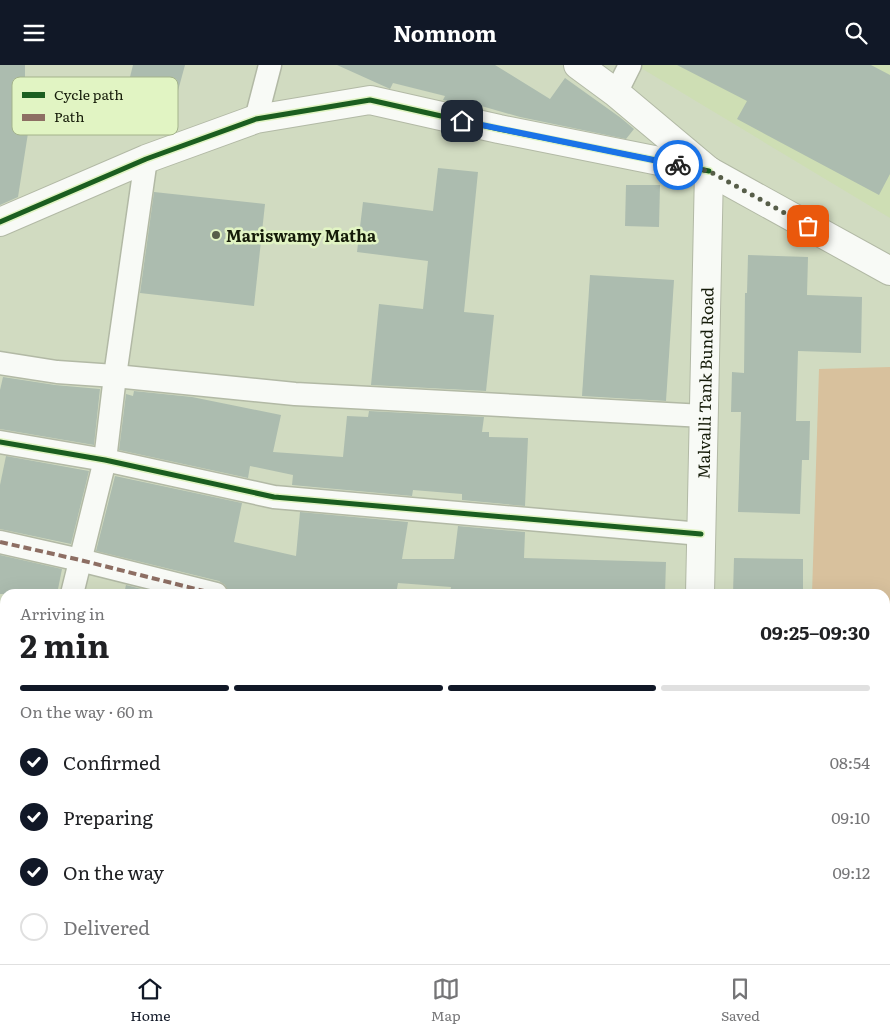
<!DOCTYPE html>
<meta charset="utf-8">
<style>
:root{--surface:#fff;--page:#f2f2f2;--text:#202124;--muted:#757577;--line:#e0e0e0;--accent:#111827}
body{margin:0;font-family:Literata,serif;background:var(--page);color:var(--text);height:100vh;display:flex;flex-direction:column;font-size:19px;white-space:nowrap}
*{box-sizing:border-box;margin:0}
p{font-size:16px;color:var(--muted)}
.icon{flex:none;width:28px;height:28px;fill:none;stroke:currentColor;stroke-width:2;stroke-linecap:round;stroke-linejoin:round}
.map{position:relative;flex:1;overflow:hidden}
.side{position:absolute;left:0px;top:524px;width:890px;height:376px;display:flex;flex-direction:column;background:var(--surface);border-radius:15px 15px 0 0;box-shadow:0 5px 20px #0002}
.side>*{flex:none}
.pin{position:absolute;display:grid;place-items:center;width:42px;height:42px;color:#fff;margin:-21px;border-radius:10px;box-shadow:0 2px 8px #0006}
.courier{position:absolute;display:grid;place-items:center;width:50px;height:50px;margin:-25px;border:4px solid #1a73e8;border-radius:50%;background:#fff;color:#222;box-shadow:0 1px 6px #0007}
.head em{font-style:normal;font-weight:700}
.head div{display:flex;flex-direction:column-reverse}
.head{display:flex;align-items:center;justify-content:space-between;height:85px;padding:0 20px}
h1{font-size:32px;font-weight:700;line-height:38px}
.bar{display:grid;grid-template-columns:repeat(4,1fr);gap:8px 5px;align-content:center;height:60px;padding:0 20px}
.bar i{height:6px;border-radius:4px;background:var(--line)}
.bar .on{background:var(--accent)}
.bar p{grid-column:span 4}
ol{padding:0 20px;list-style:none}
li{display:flex;align-items:center;gap:15px;height:55px}
li p{margin-inline-start:auto}
li .icon{padding:5px;border-radius:50%;background:var(--accent);color:#fff;stroke-width:4}
li:last-child{color:var(--muted)}
li i{width:28px;height:28px;border:2px solid var(--line);border-radius:50%}
header{display:flex;justify-content:space-between;align-items:center;height:65px;padding:0 20px;background:var(--accent);color:#fff;font-size:22px;font-weight:700}
.tab-bar{display:flex;justify-content:space-around;align-items:center;height:70px;border-top:1px solid var(--line);background:var(--surface);font-size:14px;color:var(--muted)}
.tab-bar a{display:grid;justify-items:center;gap:2px}
.tab-bar .on{color:var(--accent)}
.map>svg:first-child{display:block}
</style>
<header><svg class="icon" aria-label="menu" viewBox="0 0 24 24"><path d="M4 6h16M4 12h16M4 18h16"/></svg>Nomnom<svg class="icon" aria-label="search" viewBox="0 0 24 24"><circle cx="10" cy="10" r="6"/><path d="M15 15l6 6"/></svg></header>
<div class="map">
<svg width="890" height="899" viewBox="0 0 890 899">
<rect width="100%" height="100%" fill="#d1dbc1"/>
<!-- built -->
<path fill="#cedeb4" d="M636,0H890V153Z"/>
<!-- green -->
<path fill="#d8c19d" d="M890,302V643L885,642V529H812L819,304Z"/>
<!-- building -->
<g fill="#acbcaf">
<path d="M0,0H25V38L48,40L46,69L28,68L18,132L0,140Z"/>
<path d="M133,0H185L176,33L128,20Z"/>
<path d="M337,0H495L550,34L565,13L621,53L634,64L626,74L520,52L471,38L469,41L443,35L445,31L393,18L390,24L388,23Z"/>
<path d="M677,0H871L890,10V109L879,130L737,54L747,36Z"/>
<path d="M438,103L478,107L464,247L494,250L486,326L371,320L379,239L423,244L428,196L357,187L363,137L433,146Z"/>
<path d="M626,120H660L659,162L625,161Z"/>
<path d="M154,127L265,139L254,241L140,228Z"/>
<path d="M748,190L808,192L807,230L862,232L861,288L798,286L796,356H810L809,395H802L800,449L738,447L741,347H731L732,307L744,308L745,228H747Z"/>
<path d="M590,210L674,215L666,336L582,331Z"/>
<path d="M3,312L55,320L100,324L94,380L0,364V325Z"/>
<path d="M134,326L192,332L281,350L273,387L343,392L347,351L368,352L369,346L484,352L482,367H489V372L528,373L525,441L462,435V429L413,425L412,431L292,420L293,410L250,401L248,413L119,385L126,329L133,331Z"/>
<path d="M6,391L89,406L71,479L0,464V420Z"/>
<path d="M115,411L242,438L234,477L296,491L300,447L408,457L402,494H454L458,461L525,467L524,493L666,497L665,529H450L451,522L398,518L396,529H233L229,528L225,520L219,516L96,486Z"/>
<path d="M0,490L62,504L57,529H0Z"/>
<path d="M734,493L803,494V529H733Z"/>
<path d="M126,520L161,529H124Z"/>
</g>
<g fill="none" stroke-linecap="round" stroke-linejoin="round">
<!-- street casing -->
<g stroke="#b2b9a5" stroke-width="25">
<g id="street">
<path d="M616,28L630,0"/>
<path d="M256,54L270,0"/>
<path d="M0,298L57,307L115,311L295,329L704,351"/>
<path d="M0,377L105,395L274,432L701,469"/>
<path d="M0,477L80,495L216,529"/>
<path d="M72,529L105,395L115,311L146,94"/>
<path d="M0,793L5,774"/>
<path d="M885,798L890,784"/>
<path d="M515,895L531,899"/>
<path d="M767,895L787,899"/>
<path d="M849,899L851,895"/>
</g>
</g>
<!-- secondary casing -->
<g stroke="#b2b9a5" stroke-width="30">
<g id="secondary">
<path d="M578,0L616,28L709,106L890,206"/>
<path d="M0,157L146,94L256,54L370,35L499,64L709,106"/>
<path id="s1" d="M700,529L709,106"/>
<path d="M696,899V895"/>
</g>
</g>
<!-- street -->
<use href="#street" stroke="#f8faf6" stroke-width="22"/>
<!-- secondary -->
<use href="#secondary" stroke="#f8faf6" stroke-width="28"/>
<!-- quiet -->
<g stroke="#8d6e63" stroke-width="4" stroke-dasharray="8 4" stroke-linecap="butt">
<path d="M0,477L80,495L216,529"/>
<path d="M0,793L5,774"/>
<path d="M0,798L5,799"/>
</g>
<!-- cycleway casing -->
<g stroke="#e1f4c3" stroke-width="8">
<g id="cycleway">
<path d="M0,157L146,94L256,54L370,35L499,64L709,106"/>
<path d="M0,377L105,395L274,432L701,469"/>
</g>
</g>
<!-- cycleway -->
<use href="#cycleway" stroke="#1b5e20" stroke-width="5"/>
</g>
<g fill="none" stroke-linecap="round" stroke-linejoin="round">
<!-- done -->
<path stroke="#575e49" stroke-width="5" stroke-dasharray="0 9" d="M678,100L709,106L808,161"/>
<!-- route -->
<path stroke="#1a73e8" stroke-width="6" d="M462,56L678,100"/>
</g>
<!-- markers -->
<circle fill="#575e49" stroke="#e1f4c3" stroke-width="2" cx="216" cy="170" r="5"/>
<g text-anchor="middle" dominant-baseline="central" stroke-width="5" stroke-linejoin="round" paint-order="stroke">
<!-- poi labels -->
<g font-size="16" font-weight="bold" fill="#151b09" stroke="#e1f4c3" text-anchor="start">
<text x="226" y="170">Mariswamy Matha</text>
</g>
<!-- street labels -->
<g font-size="16" fill="#151b09" stroke="#e1f4c3">
<text stroke="none"><textPath href="#s1" startOffset="211">Malvalli Tank Bund Road</textPath></text>
</g>
</g>
<!-- legend -->
<rect x="12" y="12" width="166" height="58" rx="8" fill="#e1f4c3" stroke="#a4b38b" stroke-width="1"/>
<rect x="22" y="27" width="23" height="6" fill="#1b5e20"/>
<rect x="22" y="49" width="23" height="7" fill="#8d6e63"/>
<g font-size="14" fill="#151b09">
<text x="54" y="35">Cycle path</text>
<text x="54" y="57">Path</text>
</g>
</svg>
<div class="pin" style="left:808px;top:161px;background:#ea580c"><svg class="icon" aria-label="bag" viewBox="0 0 24 24"><path d="M5 8h14l-1 12H6zM9 8a3 3 0 0 1 6 0"/></svg></div>
<div class="pin" style="left:462px;top:56px;background:#1f2937"><svg class="icon" aria-label="home" viewBox="0 0 24 24"><path d="M3 11l9-7 9 7M6 9v11h12V9"/></svg></div>
<div class="courier" style="left:678px;top:100px"><svg class="icon" aria-label="bike" viewBox="0 0 24 24"><circle cx="6" cy="16" r="4"/><circle cx="18" cy="16" r="4"/><path d="M6 16l4-8h5l3 8M10 8l3 8H6M13 5h3"/></svg></div>
<section class="side">
<div class="head"><div><h1>2 min</h1><p>Arriving in</p></div><em>09:25–09:30</em></div>
<div class="bar"><i class="on"></i><i class="on"></i><i class="on"></i><i></i><p>On the way · 60 m</p></div>
<ol>
<li><svg class="icon" aria-label="check" viewBox="0 0 24 24"><path d="M5 12l5 5 9-10"/></svg>Confirmed<p>08:54</p></li>
<li><svg class="icon" aria-label="check" viewBox="0 0 24 24"><path d="M5 12l5 5 9-10"/></svg>Preparing<p>09:10</p></li>
<li><svg class="icon" aria-label="check" viewBox="0 0 24 24"><path d="M5 12l5 5 9-10"/></svg>On the way<p>09:12</p></li>
<li><i></i>Delivered</li>
</ol>
</section>
</div>
<nav class="tab-bar">
<a class="on"><svg class="icon" aria-label="home" viewBox="0 0 24 24"><path d="M3 11l9-7 9 7M6 9v11h12V9"/></svg>Home</a>
<a><svg class="icon" aria-label="map" viewBox="0 0 24 24"><path d="M3 6l6-2 6 2 6-2v14l-6 2-6-2-6 2zM9 4v14M15 6v14"/></svg>Map</a>
<a><svg class="icon" aria-label="saved" viewBox="0 0 24 24"><path d="M7 4h10v16l-5-4-5 4z"/></svg>Saved</a>
</nav>
